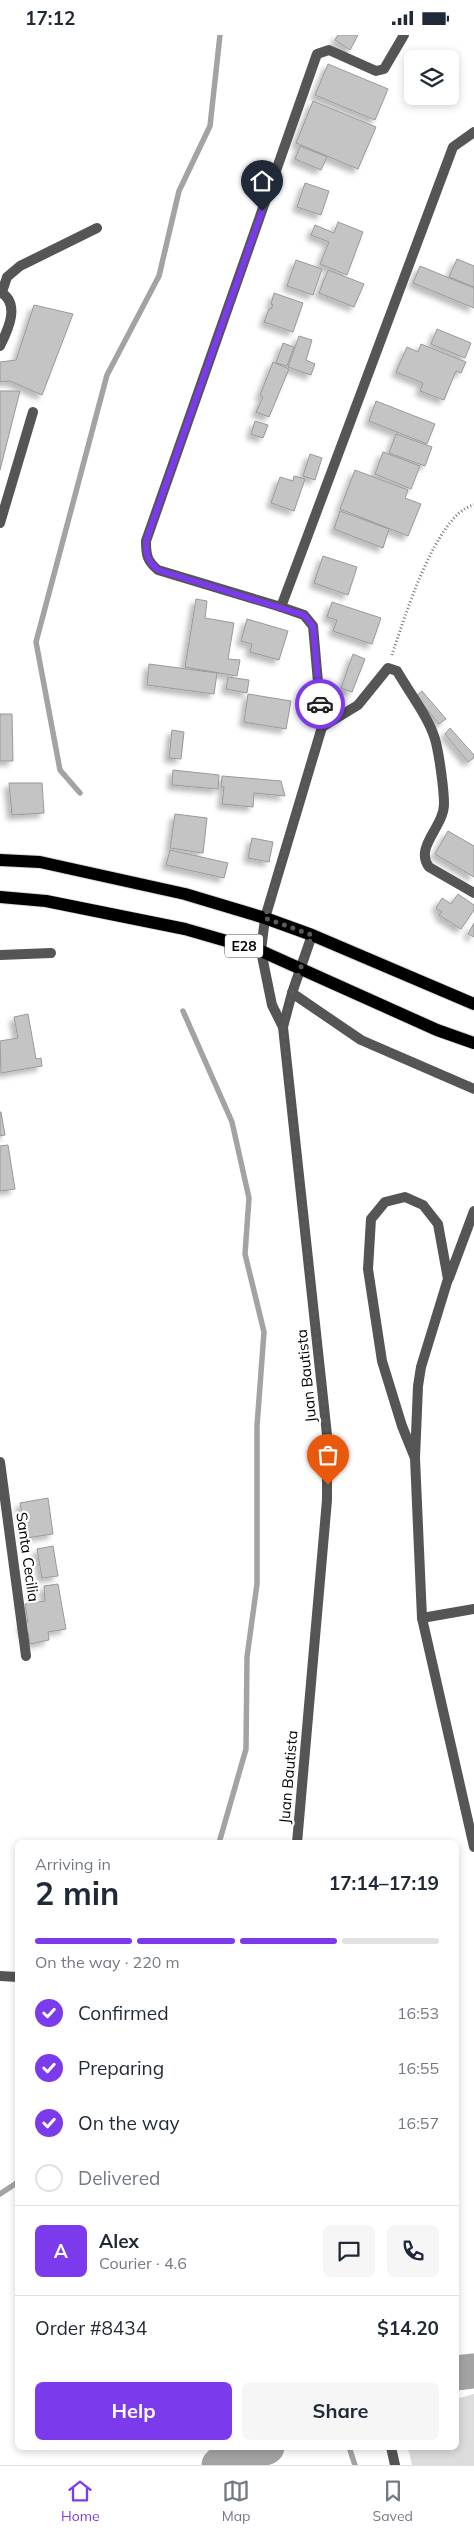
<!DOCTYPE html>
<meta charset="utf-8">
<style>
:root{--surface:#fff;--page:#f6f6f7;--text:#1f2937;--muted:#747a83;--line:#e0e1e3;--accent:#7c3aed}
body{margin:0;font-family:Mulish,sans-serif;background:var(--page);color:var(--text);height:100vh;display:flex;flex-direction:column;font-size:19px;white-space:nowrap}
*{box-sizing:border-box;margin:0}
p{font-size:16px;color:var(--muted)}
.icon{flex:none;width:28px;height:28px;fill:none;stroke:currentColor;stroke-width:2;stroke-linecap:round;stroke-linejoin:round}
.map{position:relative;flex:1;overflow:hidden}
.side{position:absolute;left:15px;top:1805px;width:444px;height:610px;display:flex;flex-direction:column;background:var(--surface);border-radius:8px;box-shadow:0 2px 8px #0003}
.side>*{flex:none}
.fabs{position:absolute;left:404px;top:15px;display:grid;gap:10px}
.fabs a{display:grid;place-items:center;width:55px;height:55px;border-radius:8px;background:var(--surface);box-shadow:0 2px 8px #0003;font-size:25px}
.pin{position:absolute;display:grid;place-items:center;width:42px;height:42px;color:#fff;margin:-51px -21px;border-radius:50% 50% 50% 0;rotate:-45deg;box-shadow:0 0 5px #0007}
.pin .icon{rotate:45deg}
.courier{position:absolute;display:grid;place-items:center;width:50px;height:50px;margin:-25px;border:4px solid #7c3aed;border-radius:50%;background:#fff;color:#222;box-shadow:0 1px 6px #0007}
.summary em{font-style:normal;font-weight:700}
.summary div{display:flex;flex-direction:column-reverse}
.summary{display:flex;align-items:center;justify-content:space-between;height:85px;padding:0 20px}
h1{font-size:32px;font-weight:700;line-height:38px}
.bar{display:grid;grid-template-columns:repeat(4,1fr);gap:8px 5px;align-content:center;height:60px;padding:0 20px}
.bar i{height:6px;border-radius:4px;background:var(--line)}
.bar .active{background:var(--accent)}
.bar p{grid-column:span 4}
.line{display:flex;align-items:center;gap:12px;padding:0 20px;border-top:1px solid var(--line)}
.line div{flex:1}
.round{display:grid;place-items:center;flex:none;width:52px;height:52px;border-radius:8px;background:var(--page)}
ol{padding:0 20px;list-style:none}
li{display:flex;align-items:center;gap:15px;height:55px}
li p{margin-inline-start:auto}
li .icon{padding:5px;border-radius:50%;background:var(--accent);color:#fff;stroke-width:4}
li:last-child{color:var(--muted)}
li i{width:28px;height:28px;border:2px solid var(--line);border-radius:50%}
.button{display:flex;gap:10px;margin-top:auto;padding:10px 20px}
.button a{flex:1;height:58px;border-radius:8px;background:var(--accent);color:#fff;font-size:20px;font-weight:700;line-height:58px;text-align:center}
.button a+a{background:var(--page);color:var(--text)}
.status{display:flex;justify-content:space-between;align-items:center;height:35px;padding:0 25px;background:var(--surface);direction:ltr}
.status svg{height:14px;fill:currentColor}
.tabs{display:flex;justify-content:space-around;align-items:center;height:70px;border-top:1px solid var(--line);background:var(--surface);font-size:14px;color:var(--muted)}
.tabs a{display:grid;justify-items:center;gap:2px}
.tabs .active{color:var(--accent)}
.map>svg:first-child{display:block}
</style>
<div class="status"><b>17:12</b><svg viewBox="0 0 49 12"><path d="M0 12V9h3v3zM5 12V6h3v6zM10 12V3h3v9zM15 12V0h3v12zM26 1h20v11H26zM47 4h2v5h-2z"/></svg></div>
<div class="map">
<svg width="474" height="2430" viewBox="0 0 474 2430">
<defs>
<filter id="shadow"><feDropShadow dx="-4.5" dy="4.5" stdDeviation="2.5" flood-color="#0004"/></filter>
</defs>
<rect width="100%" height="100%" fill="#fff"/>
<!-- green -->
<path fill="#dcdcdc" d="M474,2359V2430H412L408,2413L456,2412V2364Z"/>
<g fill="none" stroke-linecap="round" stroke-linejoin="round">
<!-- stream -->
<g stroke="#a3a3a3" stroke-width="5.5">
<path d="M80,758L60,735L36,607L107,340L159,241L179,156L210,91L220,0"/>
<path d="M183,976L232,1087L249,1163L245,1219L264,1297L257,1391V1549L247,1622L246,1714L219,1808"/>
<path d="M0,2159L18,2147"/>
<path d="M349,2412L355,2430"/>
</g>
<!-- river -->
<g stroke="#a3a3a3" stroke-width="35">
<path d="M456,2338L474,2336"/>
<path d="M219,2430L267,2412"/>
</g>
</g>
<!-- building -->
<g fill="#c4c4c4" stroke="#999" filter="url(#shadow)">
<path d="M338,0H358L350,15L335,5Z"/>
<path d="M328,29L388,54L375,85L315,60Z"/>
<path d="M313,66L376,92L358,134L296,108Z"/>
<path d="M300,111L327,122L321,135L295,124Z"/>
<path d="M305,148L329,156L321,180L297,172Z"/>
<path d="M338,187L363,197L347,240L320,229L329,207L311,200L315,190L334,198Z"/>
<path d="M457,224L474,231V252L449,242Z"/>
<path d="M296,225L322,234L313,260L287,251Z"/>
<path d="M420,231L474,253V273L413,248Z"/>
<path d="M328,235L364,249L354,272L319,258Z"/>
<path d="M274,258L303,268L293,297L264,287L269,274H271L273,270L271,269Z"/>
<path d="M34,270L73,279L42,360L10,346L0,347V327L16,325Z"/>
<path d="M437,294L471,308L465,323L431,309Z"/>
<path d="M299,301L312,305L306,325L315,329L311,340L288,332Z"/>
<path d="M283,308L294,312L287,331L276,328Z"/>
<path d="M421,309L466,327L461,338L456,336L444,365L420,356L423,348L396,337L407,312L418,317Z"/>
<path d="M273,327L289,334L269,382L256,377L263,362L260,360Z"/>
<path d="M0,356H20L0,435Z"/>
<path d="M376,366L435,389L427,409L369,386Z"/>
<path d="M255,386L268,390L263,403L251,399Z"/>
<path d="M396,399L432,412L425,431L389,418Z"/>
<path d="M383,417L420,431L411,454L375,439Z"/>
<path d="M310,419L322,423L315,445L303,441Z"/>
<path d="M355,435L408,455L405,463L421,469L408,501L340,474Z"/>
<path d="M294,441L305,444L294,476L271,468L280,442L293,446Z"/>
<path d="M340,476L389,494L383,513L334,494Z"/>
<path d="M323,521L357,532L348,560L314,548Z"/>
<path d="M196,564L207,566L205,583L234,588L228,624L240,625L237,641L185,632Z"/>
<path d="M332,567L381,583L372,609L333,596L337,585L327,582Z"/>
<path d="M247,584L288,596L279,625L250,617L252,609L241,606Z"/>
<path d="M353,619L365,624L352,657L341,653Z"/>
<path d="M149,629L217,638L214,659L147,650Z"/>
<path d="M228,642L249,645L247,658L226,654Z"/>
<path d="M422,656L446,684L439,689L416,661Z"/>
<path d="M248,659L291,666L286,694L244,687Z"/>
<path d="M0,679H12L13,726H0Z"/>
<path d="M450,693L474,720V723L468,727L445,699Z"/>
<path d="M172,695L184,697L181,724L169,723Z"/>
<path d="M173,735L219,740L218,754L172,750Z"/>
<path d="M222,741L281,746L285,761L254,758L253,772L222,769L224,752H221Z"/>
<path d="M9,748H42L44,778L12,780Z"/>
<path d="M175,779L207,783L203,818L170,813Z"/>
<path d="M448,796L474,811V842L435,819Z"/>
<path d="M252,803L273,807L269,827L248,823Z"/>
<path d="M170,815L228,828L224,843L166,830Z"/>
<path d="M458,859L474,870V875L461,894L439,880L442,877L436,873L442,863L451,869Z"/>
<path d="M474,888V902L468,899Z"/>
<path d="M28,979L36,1024L41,1023L42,1031L1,1038L0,1006L18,1003L14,982Z"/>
<path d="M1,1077L5,1100L0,1101V1077Z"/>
<path d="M8,1110L15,1154L0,1156V1111Z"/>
<path d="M48,1463L53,1499L26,1503L20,1468Z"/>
<path d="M53,1511L58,1541L42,1543L37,1514Z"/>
<path d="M58,1549L66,1594L48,1597L49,1605L30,1609L28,1597H24L22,1588L28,1587L25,1569L45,1566L44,1551Z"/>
</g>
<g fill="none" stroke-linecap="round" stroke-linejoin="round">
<!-- primary casing -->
<g stroke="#dbdbdb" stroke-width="14">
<g id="primary">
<path d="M0,825L40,827L185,859L265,883L312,900L474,969"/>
<path d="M0,862L46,866L185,894L261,916L437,995L474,1008"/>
</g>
</g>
<!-- path -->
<path stroke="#777" stroke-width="3" stroke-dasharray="1 2.5" stroke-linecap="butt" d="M392,620C403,587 436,478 474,470"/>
<!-- lane -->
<g stroke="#555" stroke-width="10">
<path d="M0,257C21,268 8,295 0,311"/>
<path d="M2,257L7,242L20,231L97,193"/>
<path d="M0,488L33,377"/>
<path d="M322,692L358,670L388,633L397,636C409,657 428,681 435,704C439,718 444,754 444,769C444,792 414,812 429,832L474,858"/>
<path d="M292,958L361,1005L474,1054"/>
<path d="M449,1243L474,1176"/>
<path d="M415,1423L402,1391L382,1326L368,1234L371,1184L385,1167L405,1162L423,1170L438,1189L448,1244L421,1332L418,1351L415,1423L422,1583"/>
<path d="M474,1574L422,1583L474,1812"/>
</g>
<!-- street -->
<g stroke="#555" stroke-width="10">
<path d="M281,572L158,535C147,526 146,520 146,506L317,19L329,15L376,36L384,34L404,0"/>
<path d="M0,920L51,918"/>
<path d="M283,992L292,958L312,900"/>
<path d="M0,1427L26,1621"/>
<path d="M297,1808L327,1465V1400L283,992L272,970L261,916L265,883L322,692L313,591L304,580L281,572L453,112L474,97"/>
<path d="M0,1941L18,1942"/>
<path d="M391,2412L395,2430"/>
</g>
<!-- primary -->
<use href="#primary" stroke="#000" stroke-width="12"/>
</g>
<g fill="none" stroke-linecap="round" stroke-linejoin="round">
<!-- done -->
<path stroke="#595959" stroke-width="5" stroke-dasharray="0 9" d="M320,669L322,692L265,883L312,900L292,958L283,992L327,1400L328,1450"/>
<!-- route -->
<path stroke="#7c3aed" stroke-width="6" d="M262,176L146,506C146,520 147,526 158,535L304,580L313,591L320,669"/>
</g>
<g text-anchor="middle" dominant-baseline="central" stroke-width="4.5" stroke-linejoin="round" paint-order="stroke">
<!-- shield labels -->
<rect fill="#fff" stroke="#4c4c4c" stroke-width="1" x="225" y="899.5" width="38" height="23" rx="4"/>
<g font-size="14" font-weight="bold" fill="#000">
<text x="244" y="911">E28</text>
</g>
<!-- street labels -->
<g font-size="15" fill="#000" stroke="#fff">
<text transform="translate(306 1341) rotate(-96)">Juan Bautista</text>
<text transform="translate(28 1522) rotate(82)">Santa Cecilia</text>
<text transform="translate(288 1742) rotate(-85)">Juan Bautista</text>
</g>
</g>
</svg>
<div class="fabs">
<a><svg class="icon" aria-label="layers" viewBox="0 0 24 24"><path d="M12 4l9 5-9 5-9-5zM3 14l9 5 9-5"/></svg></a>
</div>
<div class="pin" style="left:328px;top:1450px;background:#ea580c"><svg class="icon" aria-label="bag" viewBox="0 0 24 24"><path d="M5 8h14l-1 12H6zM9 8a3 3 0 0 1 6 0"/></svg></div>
<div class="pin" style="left:262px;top:176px;background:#1f2937"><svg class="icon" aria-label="home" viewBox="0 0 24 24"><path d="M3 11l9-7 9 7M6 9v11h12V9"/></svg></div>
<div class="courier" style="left:320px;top:669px"><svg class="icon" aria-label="car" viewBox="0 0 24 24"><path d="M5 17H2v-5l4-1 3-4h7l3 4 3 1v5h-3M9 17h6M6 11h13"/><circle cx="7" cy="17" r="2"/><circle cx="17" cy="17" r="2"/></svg></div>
<section class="side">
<div class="summary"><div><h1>2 min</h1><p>Arriving in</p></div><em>17:14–17:19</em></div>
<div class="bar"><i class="active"></i><i class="active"></i><i class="active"></i><i></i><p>On the way · 220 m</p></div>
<ol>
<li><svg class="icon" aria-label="check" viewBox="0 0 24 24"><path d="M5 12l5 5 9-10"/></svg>Confirmed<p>16:53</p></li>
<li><svg class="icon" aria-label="check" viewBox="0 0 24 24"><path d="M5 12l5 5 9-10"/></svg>Preparing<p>16:55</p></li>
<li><svg class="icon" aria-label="check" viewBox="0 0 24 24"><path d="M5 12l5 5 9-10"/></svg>On the way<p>16:57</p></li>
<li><i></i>Delivered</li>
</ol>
<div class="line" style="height:90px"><b class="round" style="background:var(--accent);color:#fff">A</b><div><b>Alex</b><p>Courier · 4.6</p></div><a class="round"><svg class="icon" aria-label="chat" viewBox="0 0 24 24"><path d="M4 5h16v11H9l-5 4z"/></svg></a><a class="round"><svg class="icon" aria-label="phone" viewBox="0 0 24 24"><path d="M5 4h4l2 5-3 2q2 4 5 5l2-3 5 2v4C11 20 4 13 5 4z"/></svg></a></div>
<div class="line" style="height:65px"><div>Order #8434</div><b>$14.20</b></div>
<div class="button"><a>Help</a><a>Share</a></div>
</section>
</div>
<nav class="tabs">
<a class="active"><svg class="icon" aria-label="home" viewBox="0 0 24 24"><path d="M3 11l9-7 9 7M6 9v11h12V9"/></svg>Home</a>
<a><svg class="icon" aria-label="map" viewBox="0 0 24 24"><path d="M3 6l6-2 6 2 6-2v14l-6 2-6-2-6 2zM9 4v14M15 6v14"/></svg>Map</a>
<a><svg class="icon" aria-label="saved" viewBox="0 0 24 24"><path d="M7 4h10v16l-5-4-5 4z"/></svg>Saved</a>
</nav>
